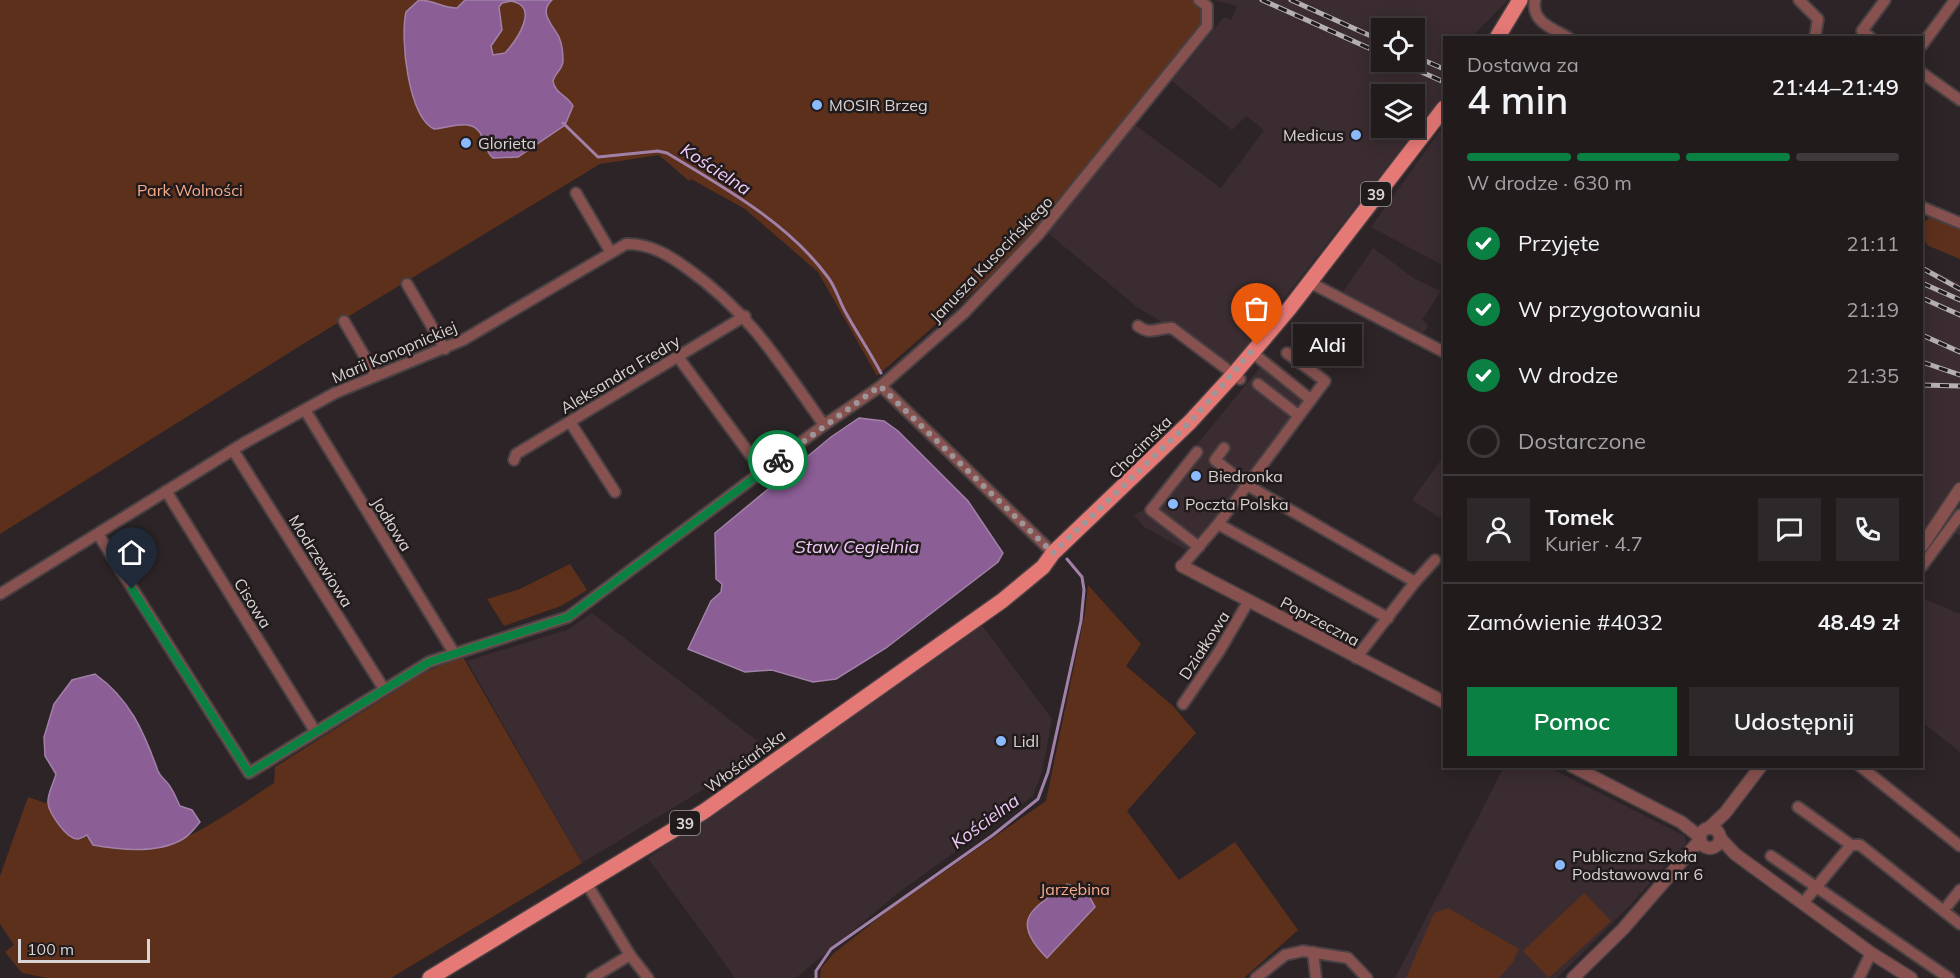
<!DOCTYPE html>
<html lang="pl">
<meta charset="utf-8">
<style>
:root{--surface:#211b1c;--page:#2d2829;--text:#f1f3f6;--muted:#a2a1a3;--line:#3e393b;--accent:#0b8043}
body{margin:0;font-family:Mulish,sans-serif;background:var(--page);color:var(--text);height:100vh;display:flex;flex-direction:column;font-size:22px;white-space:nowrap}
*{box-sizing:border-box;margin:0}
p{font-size:20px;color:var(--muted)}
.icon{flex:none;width:33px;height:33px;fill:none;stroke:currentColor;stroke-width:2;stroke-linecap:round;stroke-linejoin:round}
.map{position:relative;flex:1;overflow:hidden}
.details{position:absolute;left:1443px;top:36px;width:480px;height:732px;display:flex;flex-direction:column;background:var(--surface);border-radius:0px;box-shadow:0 3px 15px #0003,0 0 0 2px var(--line)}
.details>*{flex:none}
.fabs{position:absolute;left:1371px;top:18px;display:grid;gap:12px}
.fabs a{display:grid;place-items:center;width:54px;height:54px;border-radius:0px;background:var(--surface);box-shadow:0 3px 15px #0003,0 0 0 2px var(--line);font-size:30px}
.scale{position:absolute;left:18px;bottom:15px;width:132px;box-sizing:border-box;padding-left:6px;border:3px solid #d9d4d5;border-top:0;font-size:16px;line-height:21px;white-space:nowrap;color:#d9d4d5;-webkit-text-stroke:4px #221b1c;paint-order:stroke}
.pin{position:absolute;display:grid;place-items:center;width:51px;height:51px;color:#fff;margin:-62px -26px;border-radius:50% 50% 50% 0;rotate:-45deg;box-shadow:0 0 6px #0007}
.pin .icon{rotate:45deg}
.courier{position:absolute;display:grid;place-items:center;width:60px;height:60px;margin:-30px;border:4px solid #0b8043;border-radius:50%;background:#fff;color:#222;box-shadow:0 2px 8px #0007}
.bubble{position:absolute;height:42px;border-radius:0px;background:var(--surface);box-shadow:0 3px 15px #0003,0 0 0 2px var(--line);font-size:20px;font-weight:600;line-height:42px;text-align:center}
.overview em{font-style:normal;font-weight:600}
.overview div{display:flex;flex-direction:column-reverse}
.overview{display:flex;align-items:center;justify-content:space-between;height:102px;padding:0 24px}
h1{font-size:39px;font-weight:600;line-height:45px}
.bar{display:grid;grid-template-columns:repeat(4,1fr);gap:9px 6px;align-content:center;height:72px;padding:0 24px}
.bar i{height:8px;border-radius:4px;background:var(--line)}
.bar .active{background:var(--accent)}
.bar p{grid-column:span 4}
.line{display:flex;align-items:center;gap:15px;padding:0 24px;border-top:2px solid var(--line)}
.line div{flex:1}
.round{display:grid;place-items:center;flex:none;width:63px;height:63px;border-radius:0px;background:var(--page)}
ol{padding:0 24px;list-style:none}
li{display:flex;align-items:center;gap:18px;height:66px}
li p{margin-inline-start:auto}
li .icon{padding:6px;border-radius:50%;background:var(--accent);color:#fff;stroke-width:4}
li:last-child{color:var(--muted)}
li i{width:33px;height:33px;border:3px solid var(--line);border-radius:50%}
.primary-button{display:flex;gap:12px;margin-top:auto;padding:12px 24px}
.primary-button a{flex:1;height:69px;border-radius:0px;background:var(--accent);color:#fff;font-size:24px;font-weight:600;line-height:69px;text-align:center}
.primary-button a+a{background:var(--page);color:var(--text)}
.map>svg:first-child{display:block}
</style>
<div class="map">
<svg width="1960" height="978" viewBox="0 0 1960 978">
<rect width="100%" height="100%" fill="#2c2426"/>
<!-- built -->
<g fill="#3a2c30" fill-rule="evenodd">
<path d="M1213,0H1508L1472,37L1444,38V101L1440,99L1232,365L1137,307L1048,233L1135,125L1221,188L1264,130L1246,116L1232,130L1172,81L1224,17L1231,20L1237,6ZM1382,28H1414V62H1382ZM1382,94H1414V128H1382Z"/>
<path d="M1444,125V266L1371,227Z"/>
<path d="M1373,248L1415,279L1441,291L1422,320L1429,326L1423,333L1343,292Z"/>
<path d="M1922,266L1960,283V536L1938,520L1927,537L1922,533Z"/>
<path d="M1262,365L1306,399L1246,481L1186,550L1144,527L1134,515L1143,510Z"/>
<path d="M1444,456V512L1440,518L1412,500Z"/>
<path d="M1922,598L1960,614V752L1922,722Z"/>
<path d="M592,613L764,746L696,794L582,863L467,661L569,629Z"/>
<path d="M981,624L1052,719L1042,772L1033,796L898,893L796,978H735L648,858Z"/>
<path d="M1504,767H1548L1685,836L1686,843L1631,904L1557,978H1395Z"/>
</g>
<!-- green -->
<g fill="#5d301c">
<path d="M0,0H1195L1207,6L1209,19L1038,235L877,376L818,272L745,209L691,179L689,181L659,155L600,164L303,344L0,534Z"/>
<path d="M1937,217L1960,227V259L1929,246L1922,239V225L1929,218Z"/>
<path d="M570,564L587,590L561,606L504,626L487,599L520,589Z"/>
<path d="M1088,585L1141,644L1126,666L1173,706L1196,733L1127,811L1179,880L1235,842L1298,930L1244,978H820L821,968L834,953L889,910L1046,801L1085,613Z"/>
<path d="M463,657L582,863L391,978H47L22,973L5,952L14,945L0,924V876L28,797L48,804L61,828L73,838C99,833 122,847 149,848C181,849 246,801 274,783L275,767L427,671Z"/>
<path d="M1584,893L1611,921L1549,978L1523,951Z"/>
<path d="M1448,908L1519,949L1513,962L1499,978H1406L1434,913Z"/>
</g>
<!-- water -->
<g fill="#8b5e96" stroke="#a281a9" stroke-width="1.5" fill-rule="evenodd">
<path d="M419,0C434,0 442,8 457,8L465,0H552C538,13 553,25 559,37C562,44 563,53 563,61C563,69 555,73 553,81C555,94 567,95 573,106L565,125L518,157L493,158C486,152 485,145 482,137C475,116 450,128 434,129C408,116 400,38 406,12ZM511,1C541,6 516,41 505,53L493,55L491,46L502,30L499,7L502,3Z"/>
<path d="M859,418L884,421L898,431L968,501L1003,553L998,562L886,648L836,679L813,682L772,670L745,672L688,649L711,601L721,592L722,584L716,579L715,533L831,437Z"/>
<path d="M95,674C130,699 144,732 158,771C160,776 166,781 169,785C174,792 177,800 180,806L192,810L200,822C195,828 189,836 183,839C158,854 120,850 93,845L87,835C86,836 79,839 78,839C67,840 49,813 48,803C47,794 54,783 56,774L45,756L44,737L54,704L72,680Z"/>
<path d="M1067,884L1087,892L1095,907L1047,958C1008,919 1033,909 1067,884Z"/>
</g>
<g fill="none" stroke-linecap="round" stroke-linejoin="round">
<!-- stream -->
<g stroke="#a281a9" stroke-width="3">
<path d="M563,123L598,157L658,151L667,153C723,187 787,222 827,276C836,287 839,301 846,313C857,333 870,352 881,373"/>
<path d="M816,978V971L831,949L993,835L1038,799L1048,772L1081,621L1084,590L1082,577L1067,559"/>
</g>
<!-- minor casing -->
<g stroke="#484042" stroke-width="14">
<g id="minor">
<path d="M1535,0C1531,22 1552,28 1569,38"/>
<path d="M1799,0L1818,19L1815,38"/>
<path d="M1871,38L1862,31L1885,0"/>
<path d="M1922,45L1955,0"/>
<path d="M1922,73L1960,100"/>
<path d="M576,193L610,251"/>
<path d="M1922,207L1960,223"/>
<path d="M1309,282L1444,352"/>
<path d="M407,284L445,349"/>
<path d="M344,321L376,376"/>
<path d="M1138,326C1151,336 1159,327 1172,328L1240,379"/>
<path d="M678,357L763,472"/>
<path d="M1259,358L1310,399"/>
<path d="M1258,384L1298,415"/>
<path d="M881,386L1053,553"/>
<path d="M305,410L454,653"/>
<path d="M570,422L615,492"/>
<path d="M1224,448L1215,460L1247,485L1415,582"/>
<path d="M233,450L384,689"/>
<path d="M1197,452L1151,510L1199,547"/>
<path d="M514,460L516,454L745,316"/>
<path d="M166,491L315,731"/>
<path d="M1218,524L1388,618"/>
<path d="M98,534L249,773L429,662L568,617L824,425L881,386L964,313L1038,235L1207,26V6L1199,0"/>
<path d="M1182,566L1218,524L1325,381L1287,353"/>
<path d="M1922,566L1960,515"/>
<path d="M0,594L244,443L335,393L463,340L626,244C650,243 670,256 688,269C751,314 780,363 824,425"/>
<path d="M1356,658L1415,582L1435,560"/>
<path d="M1183,704L1220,650L1248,602"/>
<path d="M1860,766L1960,846"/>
<path d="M1798,807L1851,845H1860L1960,924"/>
<path d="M1771,856L1949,978"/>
<path d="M587,884L630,955L648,978"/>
<path d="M1803,903L1851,845"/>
<path d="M1948,905L1960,890"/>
<path d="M1313,952L1316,978"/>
<path d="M592,978L630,955"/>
<path d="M1256,978L1285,955L1303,951L1348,958L1367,978"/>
<path d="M1859,978L1871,953"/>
</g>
</g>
<!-- tertiary casing -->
<g stroke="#484042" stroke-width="15">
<g id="tertiary">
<path d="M1922,546L1960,489"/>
<path d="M1182,566L1444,702"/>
<path d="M1572,766L1681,822L1700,837"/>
<circle cx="1710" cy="838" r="10"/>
<path d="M1709,828L1725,813L1761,766"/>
<path d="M1721,839L1735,854L1871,953L1911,978"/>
<path d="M1573,978L1623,929L1700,840"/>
</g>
</g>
<!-- primary casing -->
<g stroke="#484042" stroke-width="18">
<g id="primary">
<path d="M1497,38L1520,0"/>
<path d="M430,978L703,812L1003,600L1043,567L1053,553L1190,422L1234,374L1289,309L1444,108"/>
</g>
</g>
<!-- minor -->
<use href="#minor" stroke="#86514f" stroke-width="10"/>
<!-- tertiary -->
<use href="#tertiary" stroke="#86514f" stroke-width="12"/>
<!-- primary -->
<use href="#primary" stroke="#e57976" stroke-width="15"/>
<!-- rail casing -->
<g stroke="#b4afb0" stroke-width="5">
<g id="rail">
<path d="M1262,0L1382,54"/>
<path d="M1291,0L1382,41"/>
<path d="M1414,56L1444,69"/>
<path d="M1399,62L1444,82"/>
<path d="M1922,268L1960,289"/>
<path d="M1922,283L1960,300"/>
<path d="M1922,298L1960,315"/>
<path d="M1922,335L1960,352"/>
<path d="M1922,362L1960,375"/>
<path d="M1922,385L1960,386"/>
</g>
</g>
<!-- rail -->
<use href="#rail" stroke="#221b1c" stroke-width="3" stroke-dasharray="9" stroke-linecap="butt"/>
</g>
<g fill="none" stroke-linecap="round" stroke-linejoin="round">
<!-- done -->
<path stroke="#9c9698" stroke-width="6" stroke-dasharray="0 10.8" d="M778,460L880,386L1053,553L1190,422L1257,345"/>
<!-- route -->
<path stroke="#0b8043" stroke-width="8" d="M132,589L249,773L429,662L568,617L778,460"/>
</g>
<!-- markers -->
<g fill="#8abafc" stroke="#221b1c" stroke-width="2">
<circle cx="817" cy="105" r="6"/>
<circle cx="1356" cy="135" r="6"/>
<circle cx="466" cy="143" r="6"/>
<circle cx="1196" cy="476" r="6"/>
<circle cx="1173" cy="504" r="6"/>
<circle cx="1001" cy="741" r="6"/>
<circle cx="1560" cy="865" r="6"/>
</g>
<g text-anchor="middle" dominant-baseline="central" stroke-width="5" stroke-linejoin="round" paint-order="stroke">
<!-- shield labels -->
<g fill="#221b1c" stroke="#a29c9e" stroke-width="1.5">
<rect x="1361" y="182" width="30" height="24" rx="4.5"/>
<rect x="670" y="811" width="30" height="24" rx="4.5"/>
</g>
<g font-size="15" font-weight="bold" fill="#d9d4d5">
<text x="1376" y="194">39</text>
<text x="685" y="823">39</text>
</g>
<!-- poi labels -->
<g font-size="16" fill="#d9d4d5" stroke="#221b1c" text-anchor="start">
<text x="829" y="105">MOSIR Brzeg</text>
<text x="1344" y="135" text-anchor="end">Medicus</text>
<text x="478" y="143">Glorieta</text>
<text x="1208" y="476">Biedronka</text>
<text x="1185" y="504">Poczta Polska</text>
<text x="1013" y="741">Lidl</text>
<text x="1572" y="856">Publiczna Szkoła<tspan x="1572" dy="18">Podstawowa nr 6</tspan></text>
</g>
<!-- park labels -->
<g font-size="16" fill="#f8aa8a" stroke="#221b1c">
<text x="190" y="190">Park Wolności</text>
<text x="1075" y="889">Jarzębina</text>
</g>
<!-- street labels -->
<g font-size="16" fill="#d9d4d5" stroke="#221b1c">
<text transform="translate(991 259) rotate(-46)">Janusza Kusocińskiego</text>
<text transform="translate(394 352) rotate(-23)">Marii Konopnickiej</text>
<text transform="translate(620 374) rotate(-31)">Aleksandra Fredry</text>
<text transform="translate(1140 447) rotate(-45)">Chocimska</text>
<text transform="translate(392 524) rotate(58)">Jodłowa</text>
<text transform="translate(321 561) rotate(58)">Modrzewiowa</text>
<text transform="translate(253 603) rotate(58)">Cisowa</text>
<text transform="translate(1320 621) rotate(28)">Poprzeczna</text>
<text transform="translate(1204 645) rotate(-57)">Działkowa</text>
<text transform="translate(745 761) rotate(-36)">Włościańska</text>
</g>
<!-- water labels -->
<g font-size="18" font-style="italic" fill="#f1cafa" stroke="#221b1c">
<text transform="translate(716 169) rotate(33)">Kościelna</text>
<text x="857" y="546">Staw Cegielnia</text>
<text transform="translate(985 821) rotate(-36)">Kościelna</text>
</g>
</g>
</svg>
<div class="fabs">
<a><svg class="icon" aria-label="locate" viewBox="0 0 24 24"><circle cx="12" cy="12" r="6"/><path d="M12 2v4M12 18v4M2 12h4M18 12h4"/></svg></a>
<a><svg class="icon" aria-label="layers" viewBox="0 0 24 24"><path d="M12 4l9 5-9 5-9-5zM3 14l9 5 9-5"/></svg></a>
</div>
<div class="scale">100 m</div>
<div class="pin" style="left:1257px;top:345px;background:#ea580c"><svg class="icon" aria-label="bag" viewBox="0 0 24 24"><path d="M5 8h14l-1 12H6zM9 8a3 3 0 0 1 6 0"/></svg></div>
<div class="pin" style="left:132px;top:589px;background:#1f2937"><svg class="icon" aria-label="home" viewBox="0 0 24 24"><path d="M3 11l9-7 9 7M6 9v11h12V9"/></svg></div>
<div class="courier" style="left:778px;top:460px"><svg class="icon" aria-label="bike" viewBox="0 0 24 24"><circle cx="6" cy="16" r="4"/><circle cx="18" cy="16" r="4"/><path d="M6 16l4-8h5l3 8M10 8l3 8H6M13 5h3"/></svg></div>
<div class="bubble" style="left:1293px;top:324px;width:69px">Aldi</div>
<section class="details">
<div class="overview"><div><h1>4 min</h1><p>Dostawa za</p></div><em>21:44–21:49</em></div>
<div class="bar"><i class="active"></i><i class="active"></i><i class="active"></i><i></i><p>W drodze · 630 m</p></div>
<ol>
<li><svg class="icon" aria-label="check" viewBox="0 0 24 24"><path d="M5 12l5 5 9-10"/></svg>Przyjęte<p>21:11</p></li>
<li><svg class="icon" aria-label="check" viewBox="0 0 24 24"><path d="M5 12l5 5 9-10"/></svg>W przygotowaniu<p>21:19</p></li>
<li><svg class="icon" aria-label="check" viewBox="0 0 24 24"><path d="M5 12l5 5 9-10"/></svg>W drodze<p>21:35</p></li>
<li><i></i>Dostarczone</li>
</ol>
<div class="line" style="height:108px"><a class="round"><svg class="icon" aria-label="person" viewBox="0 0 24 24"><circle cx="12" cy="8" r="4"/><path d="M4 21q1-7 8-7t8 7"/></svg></a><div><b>Tomek</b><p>Kurier · 4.7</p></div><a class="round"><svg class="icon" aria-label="chat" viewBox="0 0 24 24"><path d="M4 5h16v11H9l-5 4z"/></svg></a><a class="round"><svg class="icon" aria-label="phone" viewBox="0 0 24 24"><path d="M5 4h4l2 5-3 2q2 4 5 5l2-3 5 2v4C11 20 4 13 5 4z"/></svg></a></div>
<div class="line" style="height:78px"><div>Zamówienie #4032</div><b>48.49 zł</b></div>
<div class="primary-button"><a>Pomoc</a><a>Udostępnij</a></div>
</section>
</div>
